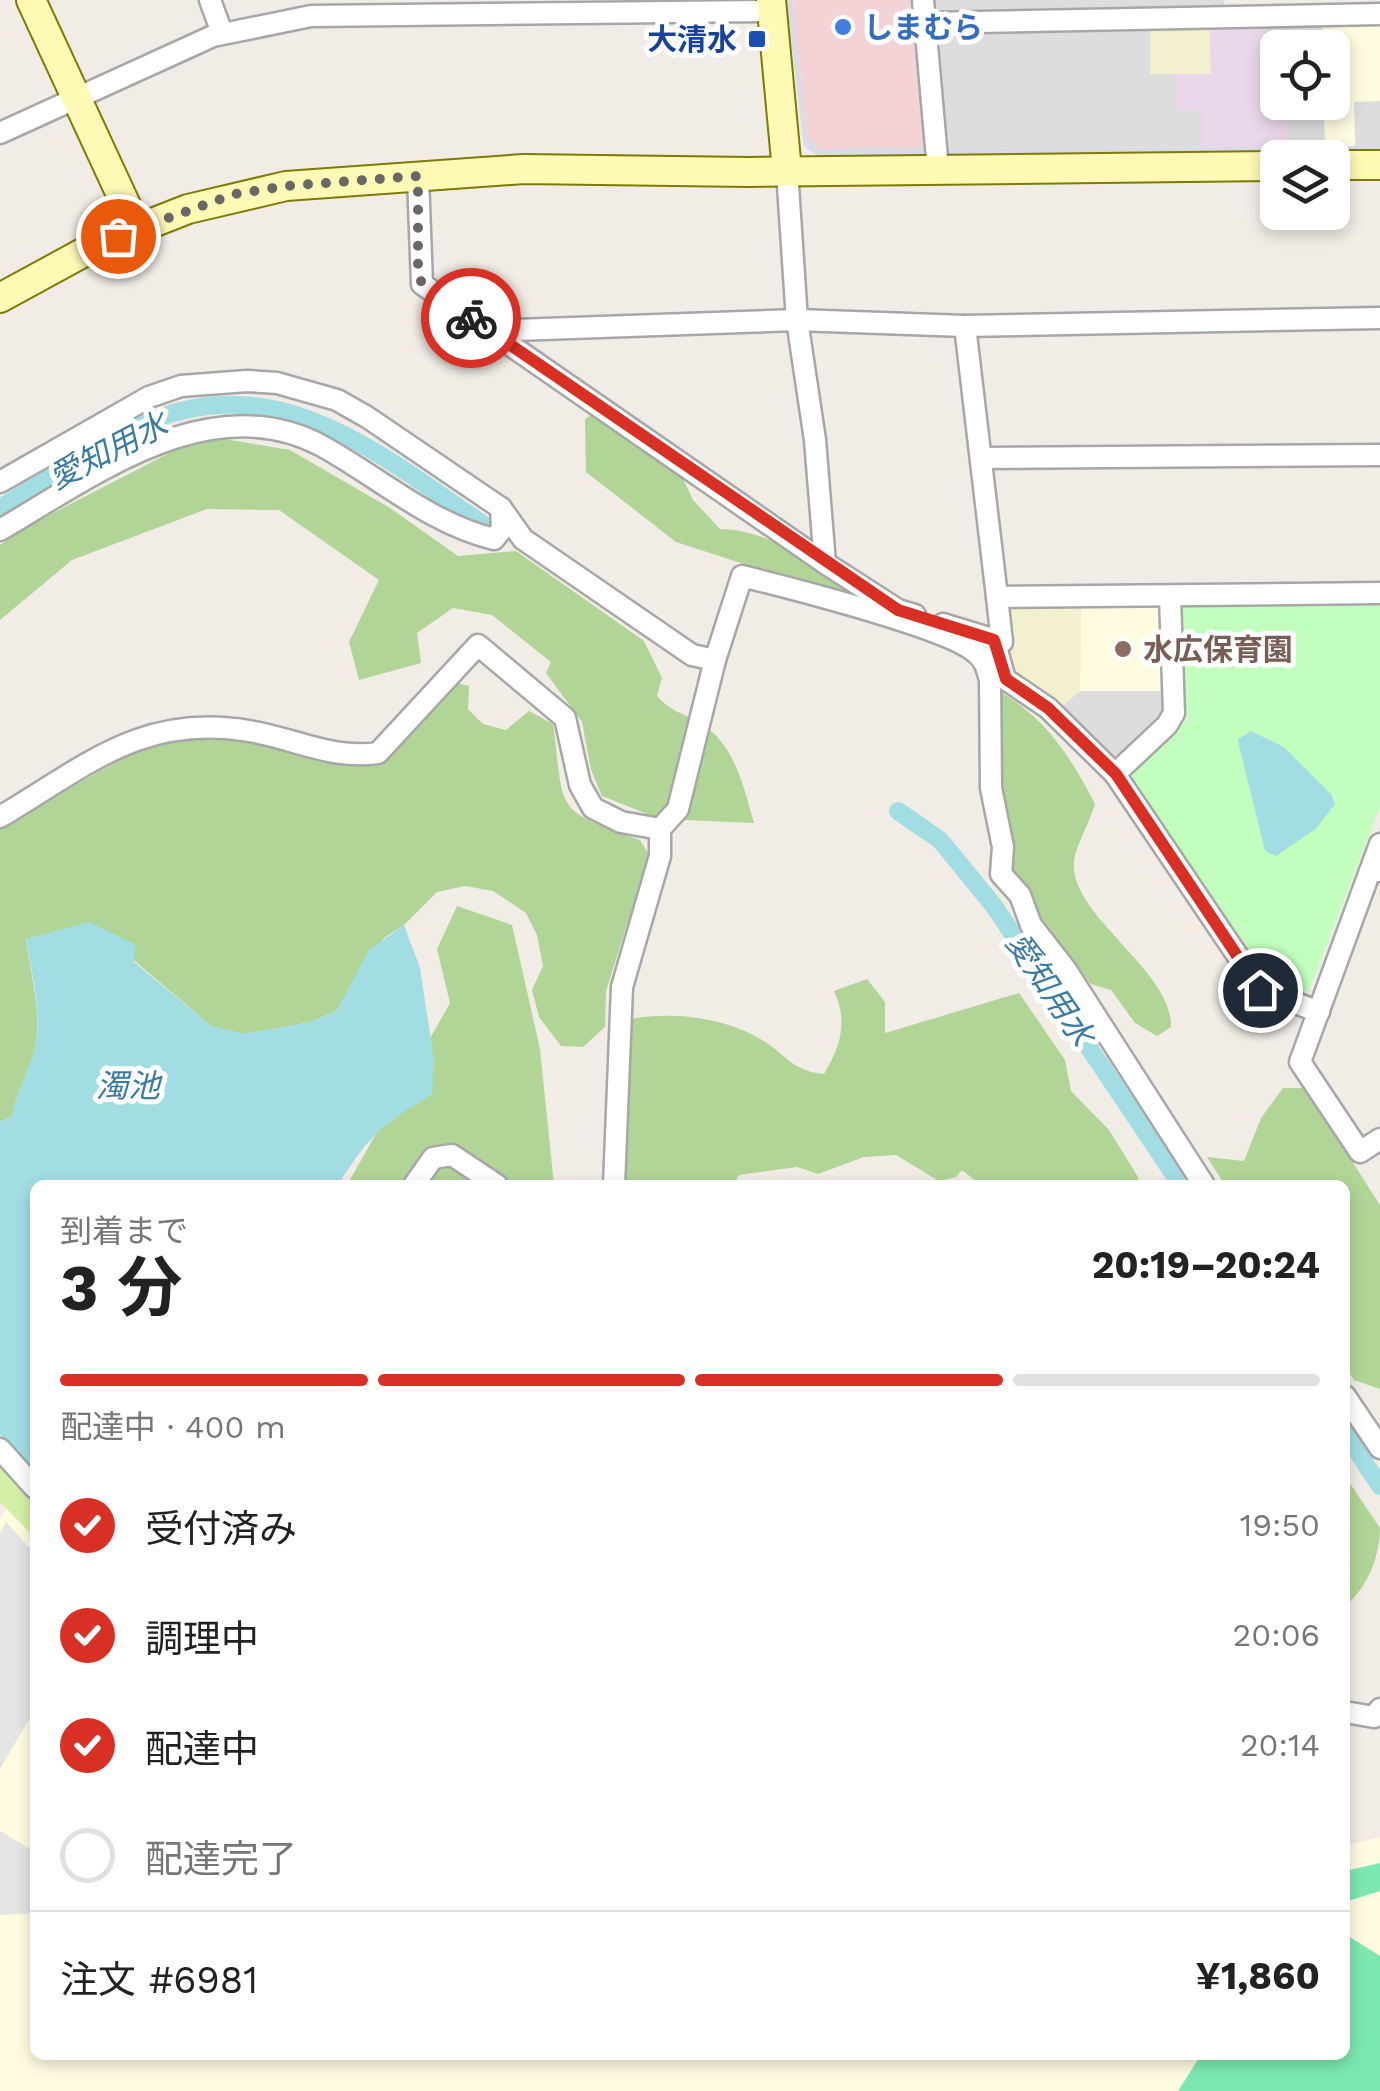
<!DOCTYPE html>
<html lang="ja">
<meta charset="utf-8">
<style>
:root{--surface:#fff;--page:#f2f2f2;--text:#222;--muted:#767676;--line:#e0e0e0;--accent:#d93025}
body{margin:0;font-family:"Work Sans","Noto Sans JP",sans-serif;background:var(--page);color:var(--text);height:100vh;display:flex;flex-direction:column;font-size:38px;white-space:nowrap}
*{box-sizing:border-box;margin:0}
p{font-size:32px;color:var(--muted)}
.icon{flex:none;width:55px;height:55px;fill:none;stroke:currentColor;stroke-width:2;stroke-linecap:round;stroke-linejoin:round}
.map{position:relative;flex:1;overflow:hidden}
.sheet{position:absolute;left:30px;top:1180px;width:1320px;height:880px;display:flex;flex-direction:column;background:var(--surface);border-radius:15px;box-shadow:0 5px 15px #0003}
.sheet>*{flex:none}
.fabs{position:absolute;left:1260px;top:30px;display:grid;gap:20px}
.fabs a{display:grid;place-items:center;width:90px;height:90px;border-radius:15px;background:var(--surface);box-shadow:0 5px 15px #0003;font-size:50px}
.pin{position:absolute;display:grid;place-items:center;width:85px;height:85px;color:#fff;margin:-42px;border:5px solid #fff;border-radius:50%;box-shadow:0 2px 10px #0007}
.courier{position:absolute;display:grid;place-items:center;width:100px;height:100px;margin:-50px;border:8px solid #d93025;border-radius:50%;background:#fff;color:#222;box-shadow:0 2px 12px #0007}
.headline em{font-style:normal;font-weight:700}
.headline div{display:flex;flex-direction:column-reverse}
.headline{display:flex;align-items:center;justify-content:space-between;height:170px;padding:0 30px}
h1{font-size:65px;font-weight:700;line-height:75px}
.bar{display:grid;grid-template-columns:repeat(4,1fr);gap:15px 10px;align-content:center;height:120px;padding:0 30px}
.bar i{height:12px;border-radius:8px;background:var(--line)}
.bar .on{background:var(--accent)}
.bar p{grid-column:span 4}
.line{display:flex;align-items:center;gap:25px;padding:0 30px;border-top:2px solid var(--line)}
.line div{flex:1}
ol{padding:0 30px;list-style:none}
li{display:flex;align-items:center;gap:30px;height:110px}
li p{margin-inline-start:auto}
li .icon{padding:10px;border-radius:50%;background:var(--accent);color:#fff;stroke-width:4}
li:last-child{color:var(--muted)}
li i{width:55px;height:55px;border:5px solid var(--line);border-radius:50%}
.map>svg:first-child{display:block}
</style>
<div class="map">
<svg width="1380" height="2091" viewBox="0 0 1380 2091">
<rect width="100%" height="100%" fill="#f1ece5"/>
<!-- residential -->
<g fill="#dedddd">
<path d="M930,0H1224V9L939,14L931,8Z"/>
<path d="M1322,21V47L1278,48L1277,73H1263V23Z"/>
<path d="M1150,25V73H1176V109H1201V147L952,149L944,141L934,33L939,28Z"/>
<path d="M1354,101H1380V146L1355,147Z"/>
<path d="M1287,103H1324L1325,147H1287Z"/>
<path d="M1080,691H1169V712L1121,758L1111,759L1058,710Z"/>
</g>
<!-- commercial -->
<path fill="#f4d3d6" d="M792,0H915L928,141L923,148L819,149L807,137Z"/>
<!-- industrial -->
<path fill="#ebd7ea" d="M1263,23V73H1277L1278,102L1287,103V147H1201V110L1175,109L1176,73H1210L1209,24Z"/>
<!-- education -->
<g fill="#fffbe1">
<path d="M1380,20V101L1354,102L1355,147H1325L1324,103L1332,102V48L1322,47V21Z"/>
<path d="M1081,603L1164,607L1169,691H1080Z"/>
<path d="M7,1507L35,1538V2055H1345V1846L1380,1837V2091H0V1519Z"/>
</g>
<!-- farmland -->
<g fill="#f2f0cf">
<path d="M1209,24L1211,74H1150V25Z"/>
<path d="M1011,603H1081L1080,691L1058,710L1015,680L1003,609Z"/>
</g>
<!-- grass -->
<path fill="#d4f0a7" d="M0,1455L35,1494V1538L0,1502Z"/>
<!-- forest -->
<g fill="#b1d596">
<path d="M596,412L678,468L693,500L720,529C779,530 832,577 880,608L676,542L586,472L585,419Z"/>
<path d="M224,439L290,450L390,508L458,556L516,551L644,641L662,678L657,696C673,715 693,715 710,730C737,753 745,792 754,823L660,819L602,796L591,770L582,722L546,673L551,662L492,615L453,608L417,633L421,663L359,680L349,642L379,580L279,510L207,509L72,560L0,620V545L24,528L179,448Z"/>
<path d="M453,682L469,686L468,709L483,724L506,730L529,711L553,724C565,813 552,809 640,840L649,855L606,991L605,1027L583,1047L561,1046L539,1017L532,990L543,966L537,935L526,913L493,891L465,886L437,892L404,925L384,938L337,1010L311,1022L244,1034L211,1026L89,922L26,940C31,973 42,1016 35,1049C29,1072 16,1092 12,1116L0,1122V826L155,741L235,736L364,765L391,753Z"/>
<path d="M997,690C1046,718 1069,754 1095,804C1090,821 1080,838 1075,855C1061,912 1173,968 1171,1027L1157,1036L1135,1023L1111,990L1091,984L1055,941L1016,880L997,797Z"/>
<path d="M457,906L512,925L540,1049L554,1185H347L450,1003L437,949Z"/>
<path d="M867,979L885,1002V1033L1019,993L1065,1060L1071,1091L1109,1130L1138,1177L1139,1185H981L962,1170L956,1177L939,1181L896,1155L864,1157L818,1174L797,1167L739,1175L733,1185H617L625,1020C671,1011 723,1016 764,1041C790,1058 791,1070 824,1074C841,1046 848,1021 834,991Z"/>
<path d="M1283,1088H1305L1380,1205V1389L1354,1380L1345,1366V1185H1225L1207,1157L1244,1161L1261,1118Z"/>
<path d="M1345,1476L1380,1528C1380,1557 1367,1588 1345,1606Z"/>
</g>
<!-- park -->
<path fill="#c2ffbf" d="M1380,606V807L1309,991L1268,979L1134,784L1132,770L1187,720L1180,607Z"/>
<!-- pitch -->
<g fill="#7ce8b0">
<path d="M1380,1863V1891L1345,1902V1871Z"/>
<path d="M1345,1934L1380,1956V2091H1178L1201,2055H1345Z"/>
</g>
<!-- parking -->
<g fill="#e4e4e4">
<path d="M6,1522L35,1554V1709L0,1769V1533Z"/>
<path d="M0,1831L35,1852V1913L0,1915Z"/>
</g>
<!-- plaza -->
<g fill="#d9dbe7">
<path d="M786,0H792L807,137L819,149L923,148L928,141L922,156L819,157L804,146Z"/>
<path d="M944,141L952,149L1380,146V154L953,157L946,152Z"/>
</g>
<!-- water -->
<g fill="#a2dde3">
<path d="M1251,731L1284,747L1331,794L1335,804L1316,829L1276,856L1265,851L1239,746L1238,739Z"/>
<path d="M89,922L135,944L134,962L211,1026L244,1034L311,1022L337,1010L369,950L404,925L420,968L434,1060L432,1094C381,1126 371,1133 338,1185H35V1472L0,1434V1122L12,1116C16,1092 29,1072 35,1049C42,1015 32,973 26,939Z"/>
</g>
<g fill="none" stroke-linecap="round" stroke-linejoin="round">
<!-- canal -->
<g stroke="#a2dde3" stroke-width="18">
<path d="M0,508C46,481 105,439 153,420C284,368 385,459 487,527"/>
<path d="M898,811L940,840L994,906L1181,1185"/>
<path d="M1345,1433L1380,1486"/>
</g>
<!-- street casing -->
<g stroke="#a7a7a7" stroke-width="25">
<g id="street">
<path d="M210,0L222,33"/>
<path d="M923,0L938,170"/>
<path d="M926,23L1380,14"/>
<path d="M0,133L213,36L311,16L772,11"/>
<path d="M787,171L797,320L815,440L825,563"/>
<path d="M418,177L422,284L825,563L898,610L915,615"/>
<path d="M965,326L997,597L1380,593"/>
<path d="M489,331L797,320L965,326L1380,318"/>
<path d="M982,458L1380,455"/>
<path d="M0,482L149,397L181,386L247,381L277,383L337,400L367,417L501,508L523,539L692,655L715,660"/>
<path d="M0,530C93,476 211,386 322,446C380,478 429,523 494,539L502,529L501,508"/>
<path d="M1170,597L1174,713L1167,725L1115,774L1260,989L1319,1012"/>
<path d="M943,624L1002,642L997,597"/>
<path d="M994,640L1005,679L1048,708L1115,774"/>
<path d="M0,817C86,766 143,713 249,731C293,738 332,760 378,753L478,645L565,718L580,785L593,808L621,822L660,829"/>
<path d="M1380,844L1370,871H1380"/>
<path d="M1370,871L1300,1062L1360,1152L1380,1139"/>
<path d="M414,1185L433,1158L452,1155L497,1185"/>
<path d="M614,1185L622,987L660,856V829L678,809L715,660L742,576C786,587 949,628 976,653C985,660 987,669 990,680L991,788L1003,847L1001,874L1020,895L1031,925L1066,970L1204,1185"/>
<path d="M1345,1396L1380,1448"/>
<path d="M0,1449L35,1488"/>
<path d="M1345,1712L1374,1717L1380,1709"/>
</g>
</g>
<!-- secondary casing -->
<g stroke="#7e7b00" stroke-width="32">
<g id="secondary">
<path d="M31,0L137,229"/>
<path d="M771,0L787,171"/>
<path d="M1332,165H1380"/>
<path d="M0,298L99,244L188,209L286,186L524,169L749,172L1278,166"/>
</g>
</g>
<!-- street -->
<use href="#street" stroke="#fff" stroke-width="20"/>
<!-- secondary -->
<use href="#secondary" stroke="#fff9b6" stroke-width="28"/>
</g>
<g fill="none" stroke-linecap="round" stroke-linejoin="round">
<!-- done -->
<path stroke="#696765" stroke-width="10" stroke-dasharray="0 18" d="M118,236L235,194L286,186L418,176V272L422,284L471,318"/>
<!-- route -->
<path stroke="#d93025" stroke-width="12" d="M471,318L898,610L994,640L1006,679L1048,708L1116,774L1260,990"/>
</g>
<!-- markers -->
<circle fill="#3f7fe0" stroke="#fff" stroke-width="4" cx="843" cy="27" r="10"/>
<rect fill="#1a4fb4" stroke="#fff" stroke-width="4" x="747" y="29" width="20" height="20" rx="5"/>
<circle fill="#8d6e63" stroke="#fff" stroke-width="4" cx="1123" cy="649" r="10"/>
<g text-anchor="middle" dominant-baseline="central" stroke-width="10" stroke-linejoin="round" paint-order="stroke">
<!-- shop labels -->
<g font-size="30" font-weight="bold" fill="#366cbe" stroke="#fff" text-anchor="start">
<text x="863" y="27">しまむら</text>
</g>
<!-- transit labels -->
<g font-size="30" font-weight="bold" fill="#164399" stroke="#fff" text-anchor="end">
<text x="737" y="39">大清水</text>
</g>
<!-- education labels -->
<g font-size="30" font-weight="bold" fill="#785e54" stroke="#fff" text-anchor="start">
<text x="1143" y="649">水広保育園</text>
</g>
<!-- water labels -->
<g font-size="32" font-style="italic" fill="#3b7ba1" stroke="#fff">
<text transform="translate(108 451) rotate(-27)">愛知用水</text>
<text transform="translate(1050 989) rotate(56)">愛知用水</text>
<text x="128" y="1086">濁池</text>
</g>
</g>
</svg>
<div class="fabs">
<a><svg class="icon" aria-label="locate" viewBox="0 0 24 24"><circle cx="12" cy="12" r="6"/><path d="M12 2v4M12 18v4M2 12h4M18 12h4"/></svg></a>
<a><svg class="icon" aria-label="layers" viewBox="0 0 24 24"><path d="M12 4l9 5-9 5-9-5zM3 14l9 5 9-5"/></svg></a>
</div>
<div class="pin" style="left:118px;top:236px;background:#ea580c"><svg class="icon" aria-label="bag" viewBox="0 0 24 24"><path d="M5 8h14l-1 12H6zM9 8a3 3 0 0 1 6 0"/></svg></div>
<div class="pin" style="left:1260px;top:990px;background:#1f2937"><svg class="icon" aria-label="home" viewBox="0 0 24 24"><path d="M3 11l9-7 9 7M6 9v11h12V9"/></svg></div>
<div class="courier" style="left:471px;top:318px"><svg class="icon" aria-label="bike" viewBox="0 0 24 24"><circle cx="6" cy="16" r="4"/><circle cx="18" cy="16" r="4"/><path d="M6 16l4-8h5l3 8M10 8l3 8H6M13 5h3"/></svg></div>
<section class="sheet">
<div class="headline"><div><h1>3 分</h1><p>到着まで</p></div><em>20:19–20:24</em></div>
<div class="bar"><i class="on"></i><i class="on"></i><i class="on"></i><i></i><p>配達中 · 400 m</p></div>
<ol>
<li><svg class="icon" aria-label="check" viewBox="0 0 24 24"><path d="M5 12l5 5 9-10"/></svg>受付済み<p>19:50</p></li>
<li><svg class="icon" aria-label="check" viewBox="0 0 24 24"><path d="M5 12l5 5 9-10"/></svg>調理中<p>20:06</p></li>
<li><svg class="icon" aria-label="check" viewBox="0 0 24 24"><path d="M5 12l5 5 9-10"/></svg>配達中<p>20:14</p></li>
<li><i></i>配達完了</li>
</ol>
<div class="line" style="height:130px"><div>注文 #6981</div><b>¥1,860</b></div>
</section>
</div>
